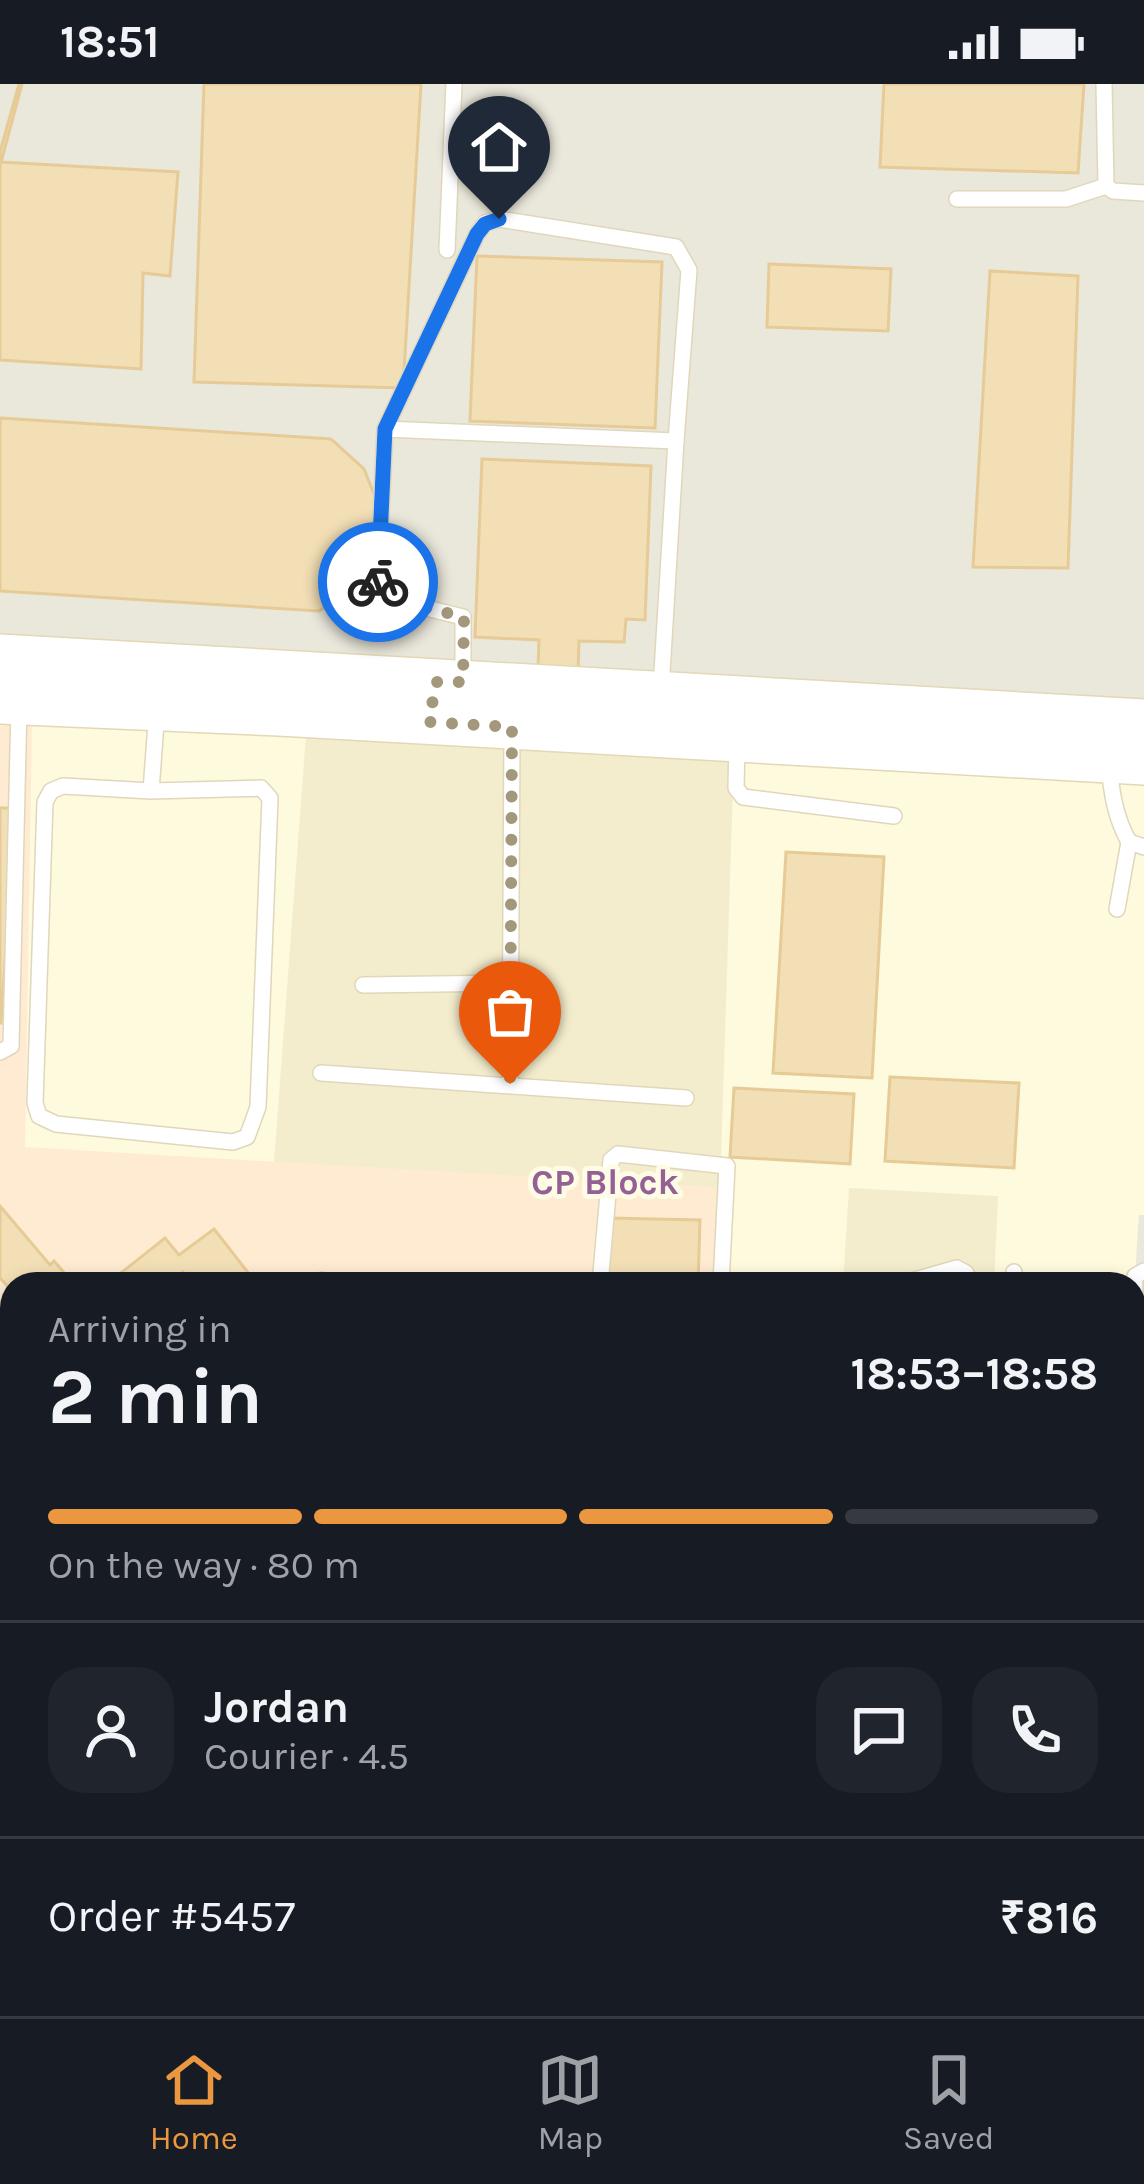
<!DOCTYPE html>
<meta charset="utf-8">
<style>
:root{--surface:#171b24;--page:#20242c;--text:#f1f3f6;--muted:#9ea1a6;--line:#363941;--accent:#eb973f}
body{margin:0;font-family:Karla,sans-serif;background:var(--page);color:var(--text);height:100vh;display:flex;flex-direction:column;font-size:45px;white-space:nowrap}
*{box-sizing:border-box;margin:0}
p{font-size:39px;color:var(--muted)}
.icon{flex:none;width:66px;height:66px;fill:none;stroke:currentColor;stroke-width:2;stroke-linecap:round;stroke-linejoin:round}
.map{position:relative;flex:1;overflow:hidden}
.sheet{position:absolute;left:0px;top:1188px;width:1146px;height:744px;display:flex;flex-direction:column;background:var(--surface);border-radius:36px 36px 0 0;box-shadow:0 6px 18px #0003}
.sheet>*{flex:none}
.pin{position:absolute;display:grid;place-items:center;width:102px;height:102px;color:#fff;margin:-123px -51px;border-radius:50% 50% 50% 0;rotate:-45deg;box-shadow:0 0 12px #0007}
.pin .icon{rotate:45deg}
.courier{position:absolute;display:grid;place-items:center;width:120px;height:120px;margin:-60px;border:9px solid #1a73e8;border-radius:50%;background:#fff;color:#222;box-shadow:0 3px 15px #0007}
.summary em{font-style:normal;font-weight:700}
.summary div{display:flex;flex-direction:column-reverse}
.summary{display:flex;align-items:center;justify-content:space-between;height:204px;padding:0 48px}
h1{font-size:78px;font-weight:700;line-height:90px}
.bar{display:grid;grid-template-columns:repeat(4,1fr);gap:18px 12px;align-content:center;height:144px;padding:0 48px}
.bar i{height:15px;border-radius:9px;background:var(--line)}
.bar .on{background:var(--accent)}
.bar p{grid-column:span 4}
.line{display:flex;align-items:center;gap:30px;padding:0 48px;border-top:3px solid var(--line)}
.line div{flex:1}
.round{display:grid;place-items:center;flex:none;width:126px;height:126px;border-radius:36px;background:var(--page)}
.status{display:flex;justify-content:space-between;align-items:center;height:84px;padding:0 60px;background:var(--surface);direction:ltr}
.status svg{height:33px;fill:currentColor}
.tab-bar{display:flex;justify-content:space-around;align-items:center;height:168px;border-top:3px solid var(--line);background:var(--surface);font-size:33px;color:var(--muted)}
.tab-bar a{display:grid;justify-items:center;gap:6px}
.tab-bar .on{color:var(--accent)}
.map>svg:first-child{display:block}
</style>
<div class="status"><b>18:51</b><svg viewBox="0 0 49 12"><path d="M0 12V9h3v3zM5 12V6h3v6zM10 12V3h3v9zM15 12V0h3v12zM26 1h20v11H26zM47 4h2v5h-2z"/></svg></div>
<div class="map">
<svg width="1144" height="1932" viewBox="0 0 1144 1932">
<rect width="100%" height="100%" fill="#fdfade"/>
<!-- residential -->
<g fill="#f4edcd">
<path d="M306,651L734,673L720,1104L274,1078Z"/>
<path d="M849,1104L998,1112L994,1200H843Z"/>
</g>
<!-- commercial -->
<g fill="#feebd2">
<path d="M0,635L32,637L25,1063L720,1104L714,1200H12V1464H0Z"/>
<path d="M212,1920H451V1932H211Z"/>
</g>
<!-- industrial -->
<g fill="#eae7db">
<path d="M0,0H1144V617L0,563Z"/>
<path d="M1139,1131H1144V1517H1134V1207Z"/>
</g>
<!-- building -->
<g fill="#f3dfb6" stroke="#e6cb96" stroke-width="3">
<path d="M19,0H22L0,82V68Z"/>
<path d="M204,0H421L403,304L194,298Z"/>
<path d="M884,0H1084L1078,89L880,83Z"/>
<path d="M0,78L178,88L170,192L143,189L141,285L0,276Z"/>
<path d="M477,172L662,178L655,344L470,337Z"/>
<path d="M769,180L891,185L888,247L767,243Z"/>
<path d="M990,187L1078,192L1068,484L973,483Z"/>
<path d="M0,334L331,355L364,385L381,428L373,466L351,505L319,527L0,507Z"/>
<path d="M482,375L651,382L645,536L626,535L624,558L579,557L578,588L538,586L539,556L475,553Z"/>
<path d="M0,724H15L1,939H0Z"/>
<path d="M786,768L884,773L872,994L773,989Z"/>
<path d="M890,993L1019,999L1014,1084L885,1077Z"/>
<path d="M734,1004L854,1010L850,1080L730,1073Z"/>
<path d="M0,1122L50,1181L54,1177L73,1199L12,1200V1207L0,1194Z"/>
<path d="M608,1134L700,1136L698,1200H606Z"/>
<path d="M214,1145L257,1200H193L183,1188L169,1200H107L165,1154L179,1171Z"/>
<path d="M12,1250V1309L0,1320V1260Z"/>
</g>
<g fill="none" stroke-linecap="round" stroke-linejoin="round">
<!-- lane casing -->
<g stroke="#e0d7bb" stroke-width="18">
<g id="lane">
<path d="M1104,0L1106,102L1113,107L1144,109"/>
<path d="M957,115H1066L1106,102"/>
<path d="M447,166L454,0"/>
<path d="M385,345L477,150L485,139L499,135L676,163L689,186L676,357"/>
<path d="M463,595V533L377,512L385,345L676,357L661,605"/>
<path d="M737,659L736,704L743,713L894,732"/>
<path d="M1109,678C1111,707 1115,733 1129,758L1144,763"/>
<path d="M151,707L261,704L270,714L258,1023L247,1053L233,1058L56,1040L39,1032L35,1019L45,718L51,707L63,702L151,707L157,626"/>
<path d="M1117,825L1129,758"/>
<path d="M363,901L510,899"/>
<path d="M0,968L11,962L19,621"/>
<path d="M321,989L686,1014"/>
<path d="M510,1000L512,649"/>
<path d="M322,1200V1196"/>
<path d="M600,1200L611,1076L618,1070L727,1082L721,1200"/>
<path d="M901,1200L957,1184L966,1189L970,1200"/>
<path d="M1013,1200L1014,1188"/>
<path d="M1134,1234L1135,1192L1144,1187"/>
<path d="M0,1375L12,1358"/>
<path d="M0,1401L12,1402"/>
<path d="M1134,1491H1144"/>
<path d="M0,1657L12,1658"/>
<path d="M189,1932L190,1920"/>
<path d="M229,1932L230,1920"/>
<path d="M445,1932V1920"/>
</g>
</g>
<!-- secondary casing -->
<g stroke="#e3d8b5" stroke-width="48">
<g id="secondary">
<path d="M0,573L1144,638"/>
<path d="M0,617L279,629L1144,678"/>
<path d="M0,1477L12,1478"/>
<path d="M0,1534L12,1535"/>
<path d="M1134,1539L1144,1540"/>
<path d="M1134,1598H1144"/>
</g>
</g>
<!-- lane -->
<use href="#lane" stroke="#fff" stroke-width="15"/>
<!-- secondary -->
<use href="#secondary" stroke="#fff" stroke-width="45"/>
</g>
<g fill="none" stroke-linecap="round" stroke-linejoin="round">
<!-- done -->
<path stroke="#a3987b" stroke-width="12" stroke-dasharray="0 21.6" d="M378,498L377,512L464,533L463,598H436L429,638L512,643L510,1000"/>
<!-- route -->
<path stroke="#1a73e8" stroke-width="15" d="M378,498L385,345L477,150L485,140L499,135"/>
</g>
<g text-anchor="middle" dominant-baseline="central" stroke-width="10" stroke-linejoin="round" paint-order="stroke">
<!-- neighbourhood labels -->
<g font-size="36" font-weight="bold" fill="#946197" stroke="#fffce5">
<text x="605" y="1098">CP Block</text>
</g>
</g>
</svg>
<div class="pin" style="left:510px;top:1000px;background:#ea580c"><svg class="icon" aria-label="bag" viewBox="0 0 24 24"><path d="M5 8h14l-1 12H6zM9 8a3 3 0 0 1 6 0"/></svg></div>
<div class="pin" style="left:499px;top:135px;background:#1f2937"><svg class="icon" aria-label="home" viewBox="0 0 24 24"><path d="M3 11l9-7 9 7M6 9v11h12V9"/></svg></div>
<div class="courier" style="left:378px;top:498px"><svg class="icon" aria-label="bike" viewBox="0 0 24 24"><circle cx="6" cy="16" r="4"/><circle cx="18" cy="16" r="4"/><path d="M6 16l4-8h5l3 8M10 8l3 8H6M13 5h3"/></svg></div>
<section class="sheet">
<div class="summary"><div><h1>2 min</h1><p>Arriving in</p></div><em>18:53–18:58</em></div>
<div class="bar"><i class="on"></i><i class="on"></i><i class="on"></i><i></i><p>On the way · 80 m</p></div>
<div class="line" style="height:216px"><a class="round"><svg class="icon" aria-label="person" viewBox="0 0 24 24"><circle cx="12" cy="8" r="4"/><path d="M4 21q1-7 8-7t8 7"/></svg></a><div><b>Jordan</b><p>Courier · 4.5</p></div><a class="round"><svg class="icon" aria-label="chat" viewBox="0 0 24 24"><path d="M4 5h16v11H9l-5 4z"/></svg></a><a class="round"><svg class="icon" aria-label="phone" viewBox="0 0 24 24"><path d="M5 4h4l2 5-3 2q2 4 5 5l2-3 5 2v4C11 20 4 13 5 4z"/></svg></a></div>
<div class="line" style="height:156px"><div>Order #5457</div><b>₹816</b></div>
</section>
</div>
<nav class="tab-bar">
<a class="on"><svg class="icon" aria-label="home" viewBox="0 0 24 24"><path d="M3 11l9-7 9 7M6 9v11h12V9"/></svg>Home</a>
<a><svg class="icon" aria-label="map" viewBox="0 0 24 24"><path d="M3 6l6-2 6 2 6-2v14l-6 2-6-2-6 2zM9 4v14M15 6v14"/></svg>Map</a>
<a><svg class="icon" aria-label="saved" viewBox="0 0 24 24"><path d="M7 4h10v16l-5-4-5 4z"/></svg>Saved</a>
</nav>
